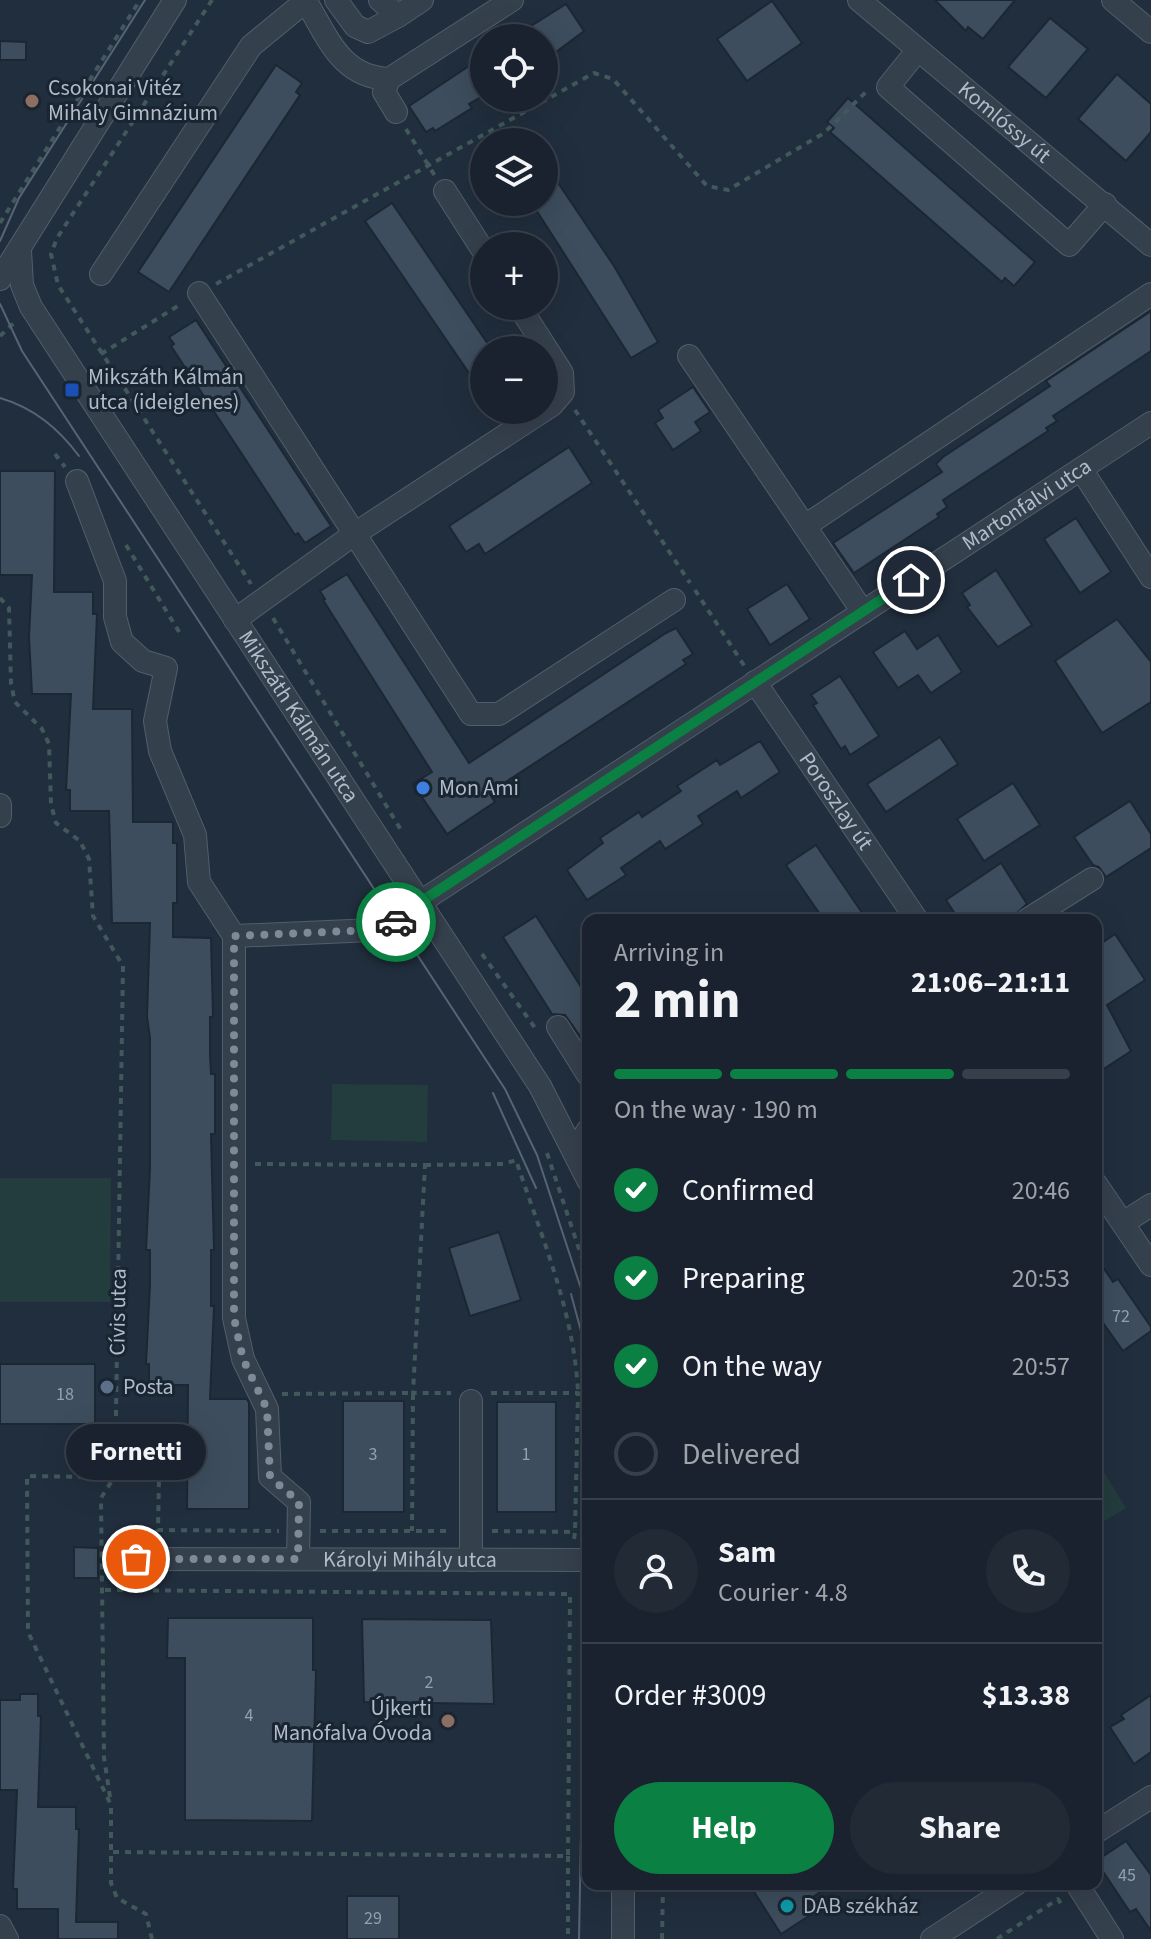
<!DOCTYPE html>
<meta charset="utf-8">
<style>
:root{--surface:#19222e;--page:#222a36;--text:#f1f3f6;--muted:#9fa4aa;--line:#373f4a;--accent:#0b8043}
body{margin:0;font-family:"Source Sans 3",sans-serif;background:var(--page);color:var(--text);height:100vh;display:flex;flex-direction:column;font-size:30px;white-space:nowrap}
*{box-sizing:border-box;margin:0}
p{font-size:26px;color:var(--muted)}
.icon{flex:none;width:44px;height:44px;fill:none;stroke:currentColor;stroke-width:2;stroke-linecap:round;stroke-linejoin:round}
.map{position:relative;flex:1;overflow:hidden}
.details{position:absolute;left:582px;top:914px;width:520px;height:976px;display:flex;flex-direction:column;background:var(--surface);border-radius:16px;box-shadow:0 8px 32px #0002,0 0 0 2px var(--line)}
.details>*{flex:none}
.tools{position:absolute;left:470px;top:24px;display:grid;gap:16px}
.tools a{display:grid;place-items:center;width:88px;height:88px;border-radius:50%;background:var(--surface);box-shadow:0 8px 32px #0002,0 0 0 2px var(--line);font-size:40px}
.pin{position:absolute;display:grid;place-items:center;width:68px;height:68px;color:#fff;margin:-34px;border:4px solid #fff;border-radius:50%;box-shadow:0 2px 8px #0007}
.courier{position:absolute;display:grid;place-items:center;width:80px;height:80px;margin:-40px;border:6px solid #0b8043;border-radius:50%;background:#fff;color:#222;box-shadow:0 2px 10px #0007}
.bubble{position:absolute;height:56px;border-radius:28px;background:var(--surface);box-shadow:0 8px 32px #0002,0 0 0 2px var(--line);font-size:26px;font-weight:700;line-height:56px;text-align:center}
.head em{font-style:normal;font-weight:700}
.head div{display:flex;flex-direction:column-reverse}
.head{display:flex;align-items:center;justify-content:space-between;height:136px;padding:0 32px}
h1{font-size:52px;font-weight:700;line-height:60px}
.bar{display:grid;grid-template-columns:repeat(4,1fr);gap:12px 8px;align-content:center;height:96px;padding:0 32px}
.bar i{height:10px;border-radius:6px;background:var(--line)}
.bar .on{background:var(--accent)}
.bar p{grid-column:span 4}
.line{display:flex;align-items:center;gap:20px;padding:0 32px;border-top:2px solid var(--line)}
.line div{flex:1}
.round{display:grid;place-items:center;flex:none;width:84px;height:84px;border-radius:42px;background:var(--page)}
ol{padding:0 32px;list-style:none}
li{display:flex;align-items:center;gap:24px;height:88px}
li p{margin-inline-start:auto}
li .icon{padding:8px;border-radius:50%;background:var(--accent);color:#fff;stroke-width:4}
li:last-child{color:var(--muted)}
li i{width:44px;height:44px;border:4px solid var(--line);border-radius:50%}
.primary-button{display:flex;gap:16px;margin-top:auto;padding:16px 32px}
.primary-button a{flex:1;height:92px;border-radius:48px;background:var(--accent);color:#fff;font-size:32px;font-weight:700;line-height:92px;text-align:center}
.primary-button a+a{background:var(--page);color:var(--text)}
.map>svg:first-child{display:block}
</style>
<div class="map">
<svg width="1151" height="1939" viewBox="0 0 1151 1939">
<rect width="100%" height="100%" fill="#212e3d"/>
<!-- green -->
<g fill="#233c3e">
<path d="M332,1084L428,1085L427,1142L331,1140Z"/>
<path d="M0,1178H111L110,1302H0Z"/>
<path d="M1096,1459L1126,1508L1096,1526Z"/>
</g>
<!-- building -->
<g fill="#3d4d5d" stroke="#1c2734" stroke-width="2">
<path d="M935,0H1015L983,39L968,27L966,31Z"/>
<path d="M772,1L802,43L747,81L717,39Z"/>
<path d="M566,4L584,31L544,61V38H512Z"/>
<path d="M1050,18L1088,49L1046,98L1008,67Z"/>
<path d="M0,41L26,42V60H0Z"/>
<path d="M484,56V95L469,104L472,108L435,131L433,128L426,132L409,106Z"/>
<path d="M276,65L302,83L296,92L300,95L169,292L138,272Z"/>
<path d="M1117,74L1151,104V132L1126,161L1078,119Z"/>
<path d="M848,98L1035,262L1014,286L1005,278L1002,282L830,132L834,128L827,122Z"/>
<path d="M544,162L614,266L658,342L631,358L531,202H544Z"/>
<path d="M392,203L492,350H484V395L365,221Z"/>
<path d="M1151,311V351L1053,416L1057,421L1046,428L1048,431L943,500L947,507L937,514L939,517L854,573L833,543L942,472L936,464L943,457L1050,386L1046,381Z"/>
<path d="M196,320L331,526L305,543L298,533L295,535L171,346L174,344L169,337Z"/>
<path d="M693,387L710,412L695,422L701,431L673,450L655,423L663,418L658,410Z"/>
<path d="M569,447L592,483L485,554L479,544L466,552L449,526Z"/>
<path d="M0,471H55L54,592H93V614H97L93,709H132L133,822H173V843H177V903H173V937L211,938L213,1017H210V1053L211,1074H215V1134H211L214,1250H211V1306H214L210,1399H247L249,1403V1509H187L188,1385H149V1364H146L150,1284V1250H146L150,1168V1038L147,1017L150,923H112L109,811H70V790H66L71,694H32L29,637L32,575H0Z"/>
<path d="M1076,518L1111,572L1080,593L1044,539Z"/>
<path d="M996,570L1032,625L998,647L967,607L970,605L962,593Z"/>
<path d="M347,574L469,763L666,633L676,628L693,654L683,660L686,664L489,793L495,802L447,834L413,784L432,772L323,600L325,599L320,591Z"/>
<path d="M787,584L810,619L770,645L747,609Z"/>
<path d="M1117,619L1151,662V702L1102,733L1055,661Z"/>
<path d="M905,631L917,649L938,635L962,672L931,693L918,675L898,688L873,652Z"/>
<path d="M840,676L879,736L850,755L845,746L841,749L813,705L817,703L811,695Z"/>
<path d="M940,737L958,764L886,812L867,784Z"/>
<path d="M760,741L780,772L741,798L737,791L698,816L703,824L665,849L660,841L621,868L626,875L587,900L567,870L603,843L600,838L639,812L642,817L681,791L677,786L717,760L720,765Z"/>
<path d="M1013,783L1040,825L984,861L957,819Z"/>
<path d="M1130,801L1151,834V848L1106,877L1099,867L1093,865L1074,837Z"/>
<path d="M816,845L835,873L867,920H824L786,865Z"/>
<path d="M1001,863L1027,904L1009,920H959L946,900Z"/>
<path d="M536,916L588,998V1031L580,1036L565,1015L552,1014L503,937Z"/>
<path d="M1115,934L1145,980L1107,1005L1131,1051L1096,1074V947Z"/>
<path d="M499,1232L521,1300L470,1316L449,1248Z"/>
<path d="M1096,1257L1113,1282L1118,1279L1151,1327V1331L1123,1351L1096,1313Z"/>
<rect x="0" y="1364" width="95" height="60"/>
<rect x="343" y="1401" width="61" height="111"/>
<rect x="497" y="1402" width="59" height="110"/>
<path d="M74,1547L98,1548V1578H74Z"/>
<path d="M168,1618H313V1670H316L312,1821L185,1820V1658H167Z"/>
<path d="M362,1619L491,1620L494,1704L364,1702Z"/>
<path d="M20,1694H38V1716H41L38,1807H76V1829H79L76,1922H118V1939H58V1909H17V1889H13L17,1790H0V1700H20Z"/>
<path d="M1151,1695V1752L1134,1764L1110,1727L1124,1719L1121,1715Z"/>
<path d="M1126,1841L1151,1875V1931L1136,1909L1130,1912L1096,1861Z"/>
<path d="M749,1884H833L808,1900L815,1912L781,1934Z"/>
<rect x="347" y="1896" width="52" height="43"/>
</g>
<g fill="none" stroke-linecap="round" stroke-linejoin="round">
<!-- minor casing -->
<g stroke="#535e6b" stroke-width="24">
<g id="minor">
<path d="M305,0C328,37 340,77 389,79L512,0"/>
<path d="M336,0L355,26L368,32L398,16"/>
<path d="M380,0L398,16L422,0"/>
<path id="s1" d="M859,0L1151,245"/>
<path d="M1113,0L1151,32"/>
<path d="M917,51L888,87L1069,245L1105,204"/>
<path d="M389,79L384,92L396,112"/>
<path d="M445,191L484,252"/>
<path id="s2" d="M20,250L22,285L31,307L540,1086L588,1180"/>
<path d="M101,274L251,46L307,0"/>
<path d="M0,279L175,0"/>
<path d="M199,293L471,714H499L674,600"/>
<path d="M689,356L863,612"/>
<path d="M1081,469L1151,577"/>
<path d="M77,481L115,581V617L122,642L143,661L166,668L155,721L160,751L195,835L199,882L234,936V1318L243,1359L267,1409L270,1477L299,1502L298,1559"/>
<path d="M805,526L1151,294"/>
<path d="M235,620L353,535L552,405L563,392L562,373L519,306"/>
<path id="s3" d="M755,682L917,920"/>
<path d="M0,805V816"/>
<path d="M1027,920L1092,879"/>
<path id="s4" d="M234,936L373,930L396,922L422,901L1151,423"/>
<path d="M558,1027L588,1075"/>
<path d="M575,1151L588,1130"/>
<path d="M1096,1184L1151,1265"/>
<path d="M1123,1223L1151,1205"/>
<path d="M471,1401V1560"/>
<path id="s5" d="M136,1559L588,1560"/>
<path d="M1096,1832L1151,1797"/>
<path d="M1077,1884L1112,1939"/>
<path d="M0,1926L7,1939"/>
<path d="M623,1939V1884"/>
<path d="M932,1939L1016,1884"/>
</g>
</g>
<!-- path -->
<g stroke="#41595b" stroke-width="4" stroke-dasharray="6 6" stroke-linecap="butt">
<path d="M212,0L57,238L51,254L58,285L251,584"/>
<path d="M406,129L435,176"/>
<path d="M0,223L140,0"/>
<path d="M216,284L594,73L613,79L707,186L728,190L824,133L869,89"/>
<path d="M0,336L16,321"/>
<path d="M101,354L181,304"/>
<path d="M575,410L690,583"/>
<path d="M55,454L65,467"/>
<path d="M126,545L181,635"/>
<path d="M695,590L745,667"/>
<path d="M0,598L9,608L11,684L15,702L42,729L49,744L51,804L56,823L80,841L89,859L93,916L123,966L115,1476"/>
<path d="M273,618L401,830"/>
<path d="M482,954L538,1032"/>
<path d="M547,1153L588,1276"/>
<path d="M255,1164L425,1165L413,1393H451"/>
<path d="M425,1165L504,1164L516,1160C541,1236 574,1311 578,1392"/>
<path d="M491,1393H578L575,1532"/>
<path d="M282,1394L413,1393L412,1531"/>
<path d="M320,1531H451"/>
<path d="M492,1531L575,1532L574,1540"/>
<path d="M105,1590L570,1594L568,1856L111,1852"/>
<path d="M110,1797L104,1757L101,1498L115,1476"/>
<path d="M568,1856V1939"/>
<path d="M152,1939L146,1914L117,1898L111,1883V1805L28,1632L27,1476L159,1478L158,1530L279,1531"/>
<path d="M662,1939L663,1884"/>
<path d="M997,1939L1058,1899L1061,1904"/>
</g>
<!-- minor -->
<use href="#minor" stroke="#35404d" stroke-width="22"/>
<!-- tram -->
<g stroke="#576475" stroke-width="2">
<path d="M0,241L19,198L145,0"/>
<path d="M0,304L22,351L505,1089L537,1155L588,1310"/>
<path d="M0,398C34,408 58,428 79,456"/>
<path d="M493,1093L536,1188"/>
<path d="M571,1294L585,1346L588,1373"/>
<path d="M579,1939L588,1460"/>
</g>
</g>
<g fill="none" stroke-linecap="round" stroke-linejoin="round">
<!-- done -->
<path stroke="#7f8a98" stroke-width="8" stroke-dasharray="0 14.4" d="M136,1559H298L299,1502L270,1477L267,1409L243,1359L234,1318V936L373,930L396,922"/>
<!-- route -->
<path stroke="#0b8043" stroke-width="10" d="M396,922L422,901L911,580"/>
</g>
<!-- markers -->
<g fill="#8d6e63" stroke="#1a2532" stroke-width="3">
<circle cx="32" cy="101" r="8"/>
<circle cx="448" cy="1721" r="8"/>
</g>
<rect fill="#1a4fb4" stroke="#1a2532" stroke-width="3" x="64" y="382" width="16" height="16" rx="4"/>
<circle fill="#3f7fe0" stroke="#1a2532" stroke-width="3" cx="423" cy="788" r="8"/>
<circle fill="#5c6f8a" stroke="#1a2532" stroke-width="3" cx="107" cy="1387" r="8"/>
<circle fill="#0f9aa8" stroke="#1a2532" stroke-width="3" cx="787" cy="1906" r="8"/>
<g text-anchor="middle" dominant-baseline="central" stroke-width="6" stroke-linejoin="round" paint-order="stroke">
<!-- number labels -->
<g font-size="18" fill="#94a0ae">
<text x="1121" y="1316">72</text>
<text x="65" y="1394">18</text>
<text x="373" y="1454">3</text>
<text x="526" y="1454">1</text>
<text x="429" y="1682">2</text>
<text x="249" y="1715">4</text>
<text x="1127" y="1875">45</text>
<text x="373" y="1918">29</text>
</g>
<!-- poi labels -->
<g font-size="22" fill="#b1bbc9" stroke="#1a2532" text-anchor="start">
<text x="48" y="88">Csokonai Vitéz<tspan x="48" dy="25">Mihály Gimnázium</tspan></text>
<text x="88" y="377">Mikszáth Kálmán<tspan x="88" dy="25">utca (ideiglenes)</tspan></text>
<text x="439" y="788">Mon Ami</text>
<text x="123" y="1387">Posta</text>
<text x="432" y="1708" text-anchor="end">Újkerti<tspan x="432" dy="25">Manófalva Óvoda</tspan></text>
<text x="803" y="1906">DAB székház</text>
</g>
<!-- street labels -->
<g font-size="22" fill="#b1bbc9" stroke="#1a2532">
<text stroke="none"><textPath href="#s1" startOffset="190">Komlóssy út</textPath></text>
<text stroke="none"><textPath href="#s4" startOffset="920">Martonfalvi utca</textPath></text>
<text stroke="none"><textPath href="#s2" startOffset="548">Mikszáth Kálmán utca</textPath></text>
<text stroke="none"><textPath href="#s3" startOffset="144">Poroszlay út</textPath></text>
<text transform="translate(118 1312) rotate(-89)">Cívis utca</text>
<text stroke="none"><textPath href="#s5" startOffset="274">Károlyi Mihály utca</textPath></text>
</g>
</g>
</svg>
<div class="tools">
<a><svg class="icon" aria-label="locate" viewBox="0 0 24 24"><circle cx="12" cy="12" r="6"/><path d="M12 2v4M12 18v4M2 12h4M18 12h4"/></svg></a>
<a><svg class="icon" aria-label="layers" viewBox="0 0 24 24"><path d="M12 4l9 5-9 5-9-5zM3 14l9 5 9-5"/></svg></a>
<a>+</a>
<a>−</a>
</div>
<div class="pin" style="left:136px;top:1559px;background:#ea580c"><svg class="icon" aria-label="bag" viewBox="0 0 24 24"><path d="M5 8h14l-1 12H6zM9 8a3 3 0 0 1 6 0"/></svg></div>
<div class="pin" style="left:911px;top:580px;background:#1f2937"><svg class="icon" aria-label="home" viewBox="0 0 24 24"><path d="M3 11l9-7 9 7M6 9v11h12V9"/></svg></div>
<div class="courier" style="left:396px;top:922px"><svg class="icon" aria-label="car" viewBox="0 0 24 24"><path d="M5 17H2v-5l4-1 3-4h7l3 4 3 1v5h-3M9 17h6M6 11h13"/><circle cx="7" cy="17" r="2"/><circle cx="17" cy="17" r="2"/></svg></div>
<div class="bubble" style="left:66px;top:1424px;width:140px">Fornetti</div>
<section class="details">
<div class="head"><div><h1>2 min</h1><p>Arriving in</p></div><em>21:06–21:11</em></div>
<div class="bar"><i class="on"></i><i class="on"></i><i class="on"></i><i></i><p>On the way · 190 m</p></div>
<ol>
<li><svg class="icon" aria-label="check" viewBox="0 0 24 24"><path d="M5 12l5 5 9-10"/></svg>Confirmed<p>20:46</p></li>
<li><svg class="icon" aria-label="check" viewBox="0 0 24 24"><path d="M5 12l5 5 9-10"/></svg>Preparing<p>20:53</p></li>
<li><svg class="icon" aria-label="check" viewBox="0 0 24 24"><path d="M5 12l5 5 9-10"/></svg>On the way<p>20:57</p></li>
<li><i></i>Delivered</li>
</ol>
<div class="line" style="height:144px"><a class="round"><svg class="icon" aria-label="person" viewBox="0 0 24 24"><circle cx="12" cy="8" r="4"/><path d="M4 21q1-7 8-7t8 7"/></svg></a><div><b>Sam</b><p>Courier · 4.8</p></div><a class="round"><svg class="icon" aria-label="phone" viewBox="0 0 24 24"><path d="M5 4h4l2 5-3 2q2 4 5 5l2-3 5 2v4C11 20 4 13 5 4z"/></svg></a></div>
<div class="line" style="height:104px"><div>Order #3009</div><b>$13.38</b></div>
<div class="primary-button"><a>Help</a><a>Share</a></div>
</section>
</div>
